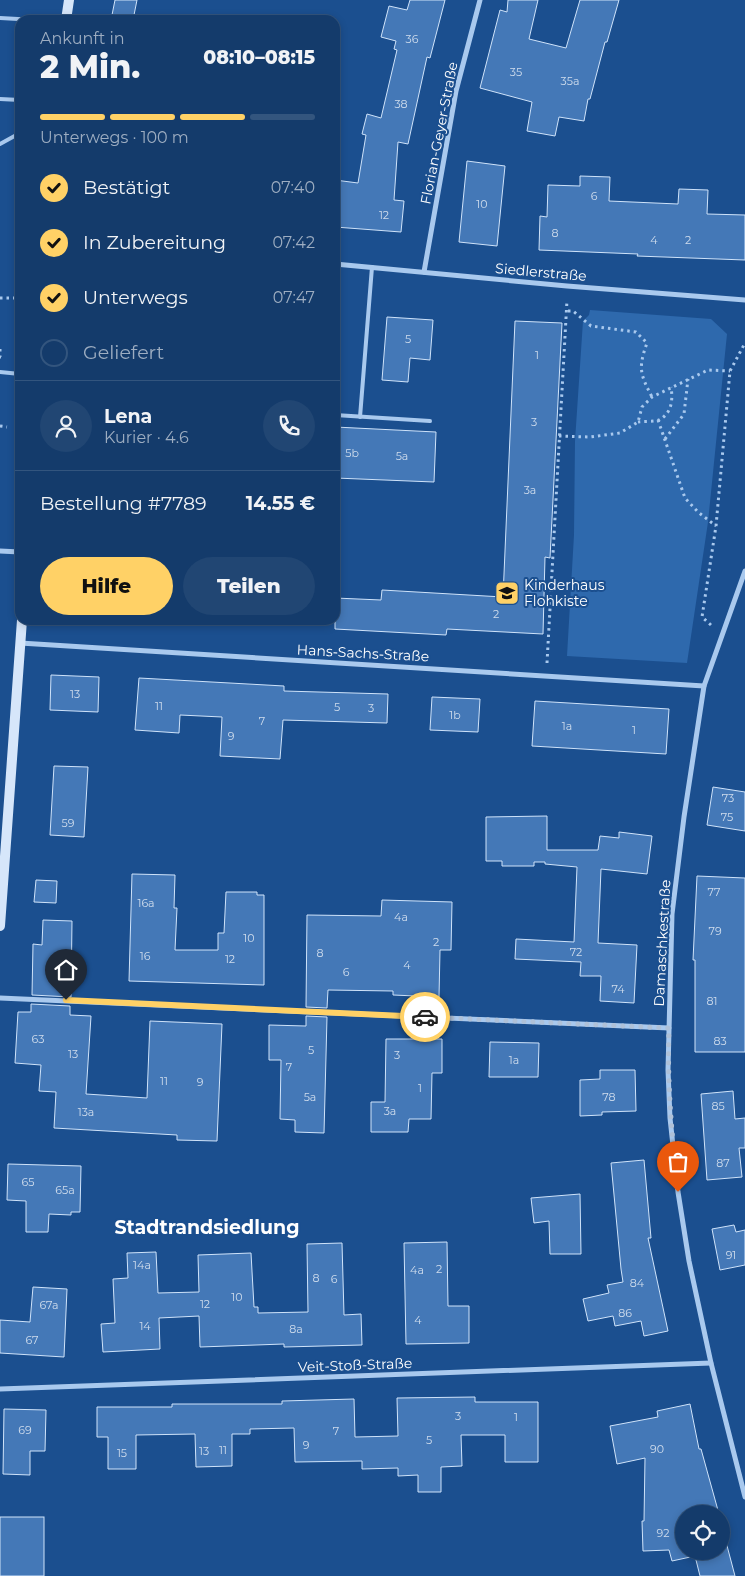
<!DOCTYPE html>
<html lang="de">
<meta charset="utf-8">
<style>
:root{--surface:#143b6b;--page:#214673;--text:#f1f3f6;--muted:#9dadc1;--line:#33557e;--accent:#ffd166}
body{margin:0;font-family:Montserrat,sans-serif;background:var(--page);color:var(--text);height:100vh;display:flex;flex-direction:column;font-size:19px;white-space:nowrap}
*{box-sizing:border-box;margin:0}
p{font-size:16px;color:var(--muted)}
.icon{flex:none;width:28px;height:28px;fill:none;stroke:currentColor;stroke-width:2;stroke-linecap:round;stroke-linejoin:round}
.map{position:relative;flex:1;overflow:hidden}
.side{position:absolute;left:15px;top:15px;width:325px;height:610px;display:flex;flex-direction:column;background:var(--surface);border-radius:15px;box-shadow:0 2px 8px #0003,0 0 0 1px var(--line)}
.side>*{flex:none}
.buttons{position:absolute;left:675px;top:1505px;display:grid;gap:10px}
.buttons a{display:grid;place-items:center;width:55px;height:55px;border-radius:50%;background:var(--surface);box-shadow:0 2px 8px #0003,0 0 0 1px var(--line);font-size:25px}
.pin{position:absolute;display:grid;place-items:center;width:42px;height:42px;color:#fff;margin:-51px -21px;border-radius:50% 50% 50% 0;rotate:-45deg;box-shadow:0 0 5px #0007}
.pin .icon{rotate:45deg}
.courier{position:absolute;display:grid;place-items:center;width:50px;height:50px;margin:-25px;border:4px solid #ffd166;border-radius:50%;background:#fff;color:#222;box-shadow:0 1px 6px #0007}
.summary em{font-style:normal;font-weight:800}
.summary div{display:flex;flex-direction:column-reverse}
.summary{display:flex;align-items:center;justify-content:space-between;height:85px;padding:0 25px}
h1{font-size:32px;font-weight:800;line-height:38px}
.bar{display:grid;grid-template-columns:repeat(4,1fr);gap:8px 5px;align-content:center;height:60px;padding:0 25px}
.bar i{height:6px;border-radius:4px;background:var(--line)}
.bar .current{background:var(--accent)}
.bar p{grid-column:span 4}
.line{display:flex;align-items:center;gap:12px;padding:0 25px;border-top:1px solid var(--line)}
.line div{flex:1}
.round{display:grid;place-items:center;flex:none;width:52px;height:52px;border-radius:26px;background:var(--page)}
ol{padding:0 25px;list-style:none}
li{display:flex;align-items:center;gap:15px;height:55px}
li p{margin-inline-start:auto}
li .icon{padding:5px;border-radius:50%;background:var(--accent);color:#111;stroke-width:4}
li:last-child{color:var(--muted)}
li i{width:28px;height:28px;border:2px solid var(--line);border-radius:50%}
.primary-button{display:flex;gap:10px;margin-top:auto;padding:10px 25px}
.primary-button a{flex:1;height:58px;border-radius:30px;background:var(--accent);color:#111;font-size:20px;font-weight:800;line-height:58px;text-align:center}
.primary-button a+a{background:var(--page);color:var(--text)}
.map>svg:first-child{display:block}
</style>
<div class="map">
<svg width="745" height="1576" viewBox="0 0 745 1576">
<rect width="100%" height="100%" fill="#1b4f8f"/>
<!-- green -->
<path fill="#2e69ad" d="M590,310L711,319L727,334L708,522L687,663L567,656L574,535L575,441L583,321L589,315Z"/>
<!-- building -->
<g fill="#4478b7" stroke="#cfe3fa">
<path d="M115,0H137L133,20H111Z"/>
<path d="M410,0H445L430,58L427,57L408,144L398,142L394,200L404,201L401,232L335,227V180L358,183L366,135L362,134L367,114L381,118L397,50L394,49L396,41L381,37L389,6L407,10Z"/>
<path d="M508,0H538L529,39L566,48L580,0H619L607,42H605L590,99H588L584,121L559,117L555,136L527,131L532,102L480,88L500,10L507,12Z"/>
<path d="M467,161L505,166L497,246L459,242Z"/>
<path d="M580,176L610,177L609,201L678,204L679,189L708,190L707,214L745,215V260L637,256L638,254L539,250L540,216L547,217L548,185L580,186Z"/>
<path d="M387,317L433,320L430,360L410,358L408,382L382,380Z"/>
<path d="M515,321L562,323L550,558L545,557L543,634L447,629L446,635L335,629V598L381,600L382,590L503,597Z"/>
<path d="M335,427L436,432L434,482L335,478Z"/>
<path d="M51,675L99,677L98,712L50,710Z"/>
<path d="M139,678L284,686V691L388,694L387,723L283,720L280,759L220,756L222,717L180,715L179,733L135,730Z"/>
<path d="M432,697L480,699L478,732L430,730Z"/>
<path d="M535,701L669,709L666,754L532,746Z"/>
<path d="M54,766L88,767L84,837L50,835Z"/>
<path d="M713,787L745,792V831L707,825Z"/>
<path d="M547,816V850H598L600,836L619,838V832L652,836L647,874L601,869L598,943L637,945L634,1003L600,1001L601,976H580L581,962L515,959L516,939L574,942L577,867L545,864V862H534V866H502V861H486V817Z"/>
<path d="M132,874L175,875L174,908H177L175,950H218V933H224L226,892H257V895H264V985L129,981Z"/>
<path d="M697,876L745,878V1052H695V960H693Z"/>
<path d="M36,880L57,881L56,903L34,902Z"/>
<path d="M382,900L452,902L451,950H440L439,997L393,995V991L328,990L327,1008L306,1007L307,915L381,916Z"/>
<path d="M43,920L72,921L71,997L32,995L33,944L42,945Z"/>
<path d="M31,1004L70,1006V1015L91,1016L86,1094L147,1098L150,1021L222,1024L217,1141L177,1140V1135L54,1128L56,1092L39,1091L41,1065L15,1063L18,1012H31Z"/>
<path d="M306,1016L327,1017L324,1133L295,1132V1120L280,1119L281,1060H269V1025L306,1026Z"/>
<path d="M386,1039H442V1073H432L431,1119H409L408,1132H371V1102H385Z"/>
<path d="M490,1042L539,1043L538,1077H489Z"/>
<path d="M600,1070H635L636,1111L602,1112V1115L580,1116V1080L600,1079Z"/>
<path d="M733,1091L735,1119L745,1118V1148H739L742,1177L707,1180L701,1094Z"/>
<path d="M644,1160L651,1238H648L668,1331L644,1336L641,1321L615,1326L613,1316L588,1321L583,1299L609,1293L607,1285L623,1282L621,1269L611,1163Z"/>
<path d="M8,1164L81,1166L80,1212H71V1215L49,1214L48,1232H26V1201L7,1200Z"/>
<path d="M580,1194L581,1254H550L549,1221L534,1223L531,1198Z"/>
<path d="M734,1225L736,1232L745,1230V1265L720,1270L712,1229Z"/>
<path d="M447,1242L448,1306H469V1343L406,1344L404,1243Z"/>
<path d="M342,1243L344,1315L361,1314L362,1345L284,1347V1344L200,1347L199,1316L159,1318L160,1349L103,1352L101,1324L115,1323L113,1279L128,1278L127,1253L156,1252L158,1293L199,1292L198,1255L251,1253L254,1307H258V1313L308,1312L307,1244Z"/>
<path d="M33,1287L67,1289L64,1357L0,1353V1320L30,1322Z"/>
<path d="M475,1397V1402H538V1462H505V1435H461L462,1466L441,1467V1492H418V1475L398,1476V1468L362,1469V1461L295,1462L294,1428L250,1429V1434H232V1466L196,1467L195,1434L136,1435V1469H108V1437H97V1407H172V1404H282V1401L354,1399L355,1437L398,1436L397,1398Z"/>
<path d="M690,1404L699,1449H701L719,1514H684V1551H721V1523L735,1576H700L695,1556L672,1561L669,1550L643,1551L642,1521H644L645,1458L617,1464L610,1426L658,1417L657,1411Z"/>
<path d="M4,1409L46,1410L45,1451H30V1475L3,1474Z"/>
<rect x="0" y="1517" width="44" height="59"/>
</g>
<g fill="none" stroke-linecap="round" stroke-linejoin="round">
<!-- path -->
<g stroke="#a9c9ee" stroke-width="3" stroke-dasharray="2.5 4" stroke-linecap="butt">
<path d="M0,298H14"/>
<path d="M568,311H573L591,326L636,332L647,343C638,368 640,374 652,397"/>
<path d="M0,349V357H2"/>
<path d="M658,420L685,498L698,512L716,526"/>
<path d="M638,422C644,421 653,422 659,420C672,413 673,400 671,387"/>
<path d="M0,426L7,427"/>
<path d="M559,436L590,437L620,433L638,422L642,407L652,397L708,370L730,371"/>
<path d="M665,439L684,414L688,379"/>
<path d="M711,625L702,617L716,526L730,371L745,343"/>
<path d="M547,663L567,300"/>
</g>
<!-- lane -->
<g stroke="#a9c9ee" stroke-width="4">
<path d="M0,18L36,20"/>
<path d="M0,99L20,100"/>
<path d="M0,144L20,133"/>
<path d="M0,372L20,374"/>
<path d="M335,415L430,421"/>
<path d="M360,417L372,267"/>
</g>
<!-- street -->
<g stroke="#a9c9ee" stroke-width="5">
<path d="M335,264L567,286L745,300"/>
<path d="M424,272L456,91L480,0"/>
<path d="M0,551L20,552"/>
<path d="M745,571L704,686L684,817L672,914L668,1070L670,1118L678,1192L689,1261L711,1363L745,1497"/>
<path d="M20,643L704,686"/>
<path d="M0,998L669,1028"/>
<path d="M0,1389L711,1363"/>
</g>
<!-- secondary -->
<g stroke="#d6e6fa" stroke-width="10">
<path d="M66,20L69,0"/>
<path d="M0,926L22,620"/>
</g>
</g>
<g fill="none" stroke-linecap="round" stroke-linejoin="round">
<!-- done -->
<path stroke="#afc1d8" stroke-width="5" stroke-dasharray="0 9" d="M425,1017L669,1028C667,1083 672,1137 678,1192"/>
<!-- route -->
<path stroke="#ffd166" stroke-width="6" d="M66,1000L425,1017"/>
</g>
<!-- icons -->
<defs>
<g id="school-square" transform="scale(1.25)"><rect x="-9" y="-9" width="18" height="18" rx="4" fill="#ffd166" stroke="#1b4f8f"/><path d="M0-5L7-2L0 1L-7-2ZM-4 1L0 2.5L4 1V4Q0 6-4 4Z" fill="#111"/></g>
</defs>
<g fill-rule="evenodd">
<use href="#school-square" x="507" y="593"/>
</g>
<g text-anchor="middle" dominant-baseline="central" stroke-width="4" stroke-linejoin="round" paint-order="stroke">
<!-- number labels -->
<g font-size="11" fill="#d0dded">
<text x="412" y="39">36</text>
<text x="516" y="72">35</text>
<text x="570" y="81">35a</text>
<text x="401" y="104">38</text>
<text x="594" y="196">6</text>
<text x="482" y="204">10</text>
<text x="384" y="215">12</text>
<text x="555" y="233">8</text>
<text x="654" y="240">4</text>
<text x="688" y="240">2</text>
<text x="408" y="339">5</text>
<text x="537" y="355">1</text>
<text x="534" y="422">3</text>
<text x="352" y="453">5b</text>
<text x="402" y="456">5a</text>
<text x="530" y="490">3a</text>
<text x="496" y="614">2</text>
<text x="75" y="694">13</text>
<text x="159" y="706">11</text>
<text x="337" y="707">5</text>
<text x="371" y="708">3</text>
<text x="455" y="715">1b</text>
<text x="262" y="721">7</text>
<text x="567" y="726">1a</text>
<text x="634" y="730">1</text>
<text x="231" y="736">9</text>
<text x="728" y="798">73</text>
<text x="727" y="817">75</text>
<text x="68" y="823">59</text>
<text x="714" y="892">77</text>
<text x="146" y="903">16a</text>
<text x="401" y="917">4a</text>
<text x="715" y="931">79</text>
<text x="249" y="938">10</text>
<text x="436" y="942">2</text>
<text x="576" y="952">72</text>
<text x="320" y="953">8</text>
<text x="145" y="956">16</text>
<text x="230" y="959">12</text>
<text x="407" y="965">4</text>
<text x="346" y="972">6</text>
<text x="618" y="989">74</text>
<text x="712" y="1001">81</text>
<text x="38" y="1039">63</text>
<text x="720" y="1041">83</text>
<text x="311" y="1050">5</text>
<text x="73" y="1054">13</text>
<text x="397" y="1055">3</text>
<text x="514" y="1060">1a</text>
<text x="289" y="1067">7</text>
<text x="164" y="1081">11</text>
<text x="200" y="1082">9</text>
<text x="420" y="1088">1</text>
<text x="310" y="1097">5a</text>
<text x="609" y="1097">78</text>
<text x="718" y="1106">85</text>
<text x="390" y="1111">3a</text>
<text x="86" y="1112">13a</text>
<text x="723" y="1163">87</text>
<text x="28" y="1182">65</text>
<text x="65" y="1190">65a</text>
<text x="731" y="1255">91</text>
<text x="142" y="1265">14a</text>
<text x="439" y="1269">2</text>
<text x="417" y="1270">4a</text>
<text x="316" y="1278">8</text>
<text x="334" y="1279">6</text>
<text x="637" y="1283">84</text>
<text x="237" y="1297">10</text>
<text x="205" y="1304">12</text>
<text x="49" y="1305">67a</text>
<text x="625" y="1313">86</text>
<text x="418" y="1320">4</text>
<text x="145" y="1326">14</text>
<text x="296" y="1329">8a</text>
<text x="32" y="1340">67</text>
<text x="458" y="1416">3</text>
<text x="516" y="1417">1</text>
<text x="25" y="1430">69</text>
<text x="336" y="1431">7</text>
<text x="429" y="1440">5</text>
<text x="306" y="1445">9</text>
<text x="657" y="1449">90</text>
<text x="223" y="1450">11</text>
<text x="204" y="1451">13</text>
<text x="122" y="1453">15</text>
<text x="663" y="1533">92</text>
</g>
<!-- street labels -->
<g font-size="14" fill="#fff" stroke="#1b4f8f">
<text transform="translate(439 133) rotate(-79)">Florian-Geyer-Straße</text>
<text transform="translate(541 272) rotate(5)">Siedlerstraße</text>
<text transform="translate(363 653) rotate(3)">Hans-Sachs-Straße</text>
<text transform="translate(662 943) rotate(-87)">Damaschkestraße</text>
<text transform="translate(355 1365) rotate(-2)">Veit-Stoß-Straße</text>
</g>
<!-- poi labels -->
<g font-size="14" fill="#fff" stroke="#1b4f8f" text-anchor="start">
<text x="524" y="585">Kinderhaus<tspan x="524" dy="16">Flohkiste</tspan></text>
</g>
<!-- district labels -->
<g font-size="19" font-weight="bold" fill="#fff" stroke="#1b4f8f">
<text x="207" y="1227">Stadtrandsiedlung</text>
</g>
</g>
</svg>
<div class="buttons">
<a><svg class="icon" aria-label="locate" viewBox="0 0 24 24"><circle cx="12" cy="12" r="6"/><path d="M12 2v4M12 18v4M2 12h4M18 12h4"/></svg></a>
</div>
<div class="pin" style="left:678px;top:1192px;background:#ea580c"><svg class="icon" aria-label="bag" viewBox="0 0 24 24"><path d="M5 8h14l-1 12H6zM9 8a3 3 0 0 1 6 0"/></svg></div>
<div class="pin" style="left:66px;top:1000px;background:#1f2937"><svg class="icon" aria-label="home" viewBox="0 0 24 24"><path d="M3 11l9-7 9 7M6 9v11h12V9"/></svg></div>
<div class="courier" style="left:425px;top:1017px"><svg class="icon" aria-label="car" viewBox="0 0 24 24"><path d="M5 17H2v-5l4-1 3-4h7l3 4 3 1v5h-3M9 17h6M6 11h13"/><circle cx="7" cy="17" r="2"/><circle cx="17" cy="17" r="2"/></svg></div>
<section class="side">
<div class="summary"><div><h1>2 Min.</h1><p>Ankunft in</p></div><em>08:10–08:15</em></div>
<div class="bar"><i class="current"></i><i class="current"></i><i class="current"></i><i></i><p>Unterwegs · 100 m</p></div>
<ol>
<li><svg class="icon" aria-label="check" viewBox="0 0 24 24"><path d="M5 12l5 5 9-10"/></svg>Bestätigt<p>07:40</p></li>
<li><svg class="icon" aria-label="check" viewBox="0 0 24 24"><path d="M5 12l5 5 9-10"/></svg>In Zubereitung<p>07:42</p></li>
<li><svg class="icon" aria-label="check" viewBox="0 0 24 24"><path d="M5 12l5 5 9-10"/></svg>Unterwegs<p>07:47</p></li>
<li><i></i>Geliefert</li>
</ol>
<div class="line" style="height:90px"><a class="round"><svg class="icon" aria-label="person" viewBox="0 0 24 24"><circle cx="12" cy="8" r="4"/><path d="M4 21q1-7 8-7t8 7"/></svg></a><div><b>Lena</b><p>Kurier · 4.6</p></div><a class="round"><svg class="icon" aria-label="phone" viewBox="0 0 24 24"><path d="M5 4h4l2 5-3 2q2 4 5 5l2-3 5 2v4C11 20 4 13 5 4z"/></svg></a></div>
<div class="line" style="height:65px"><div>Bestellung #7789</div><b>14.55 €</b></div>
<div class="primary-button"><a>Hilfe</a><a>Teilen</a></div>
</section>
</div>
